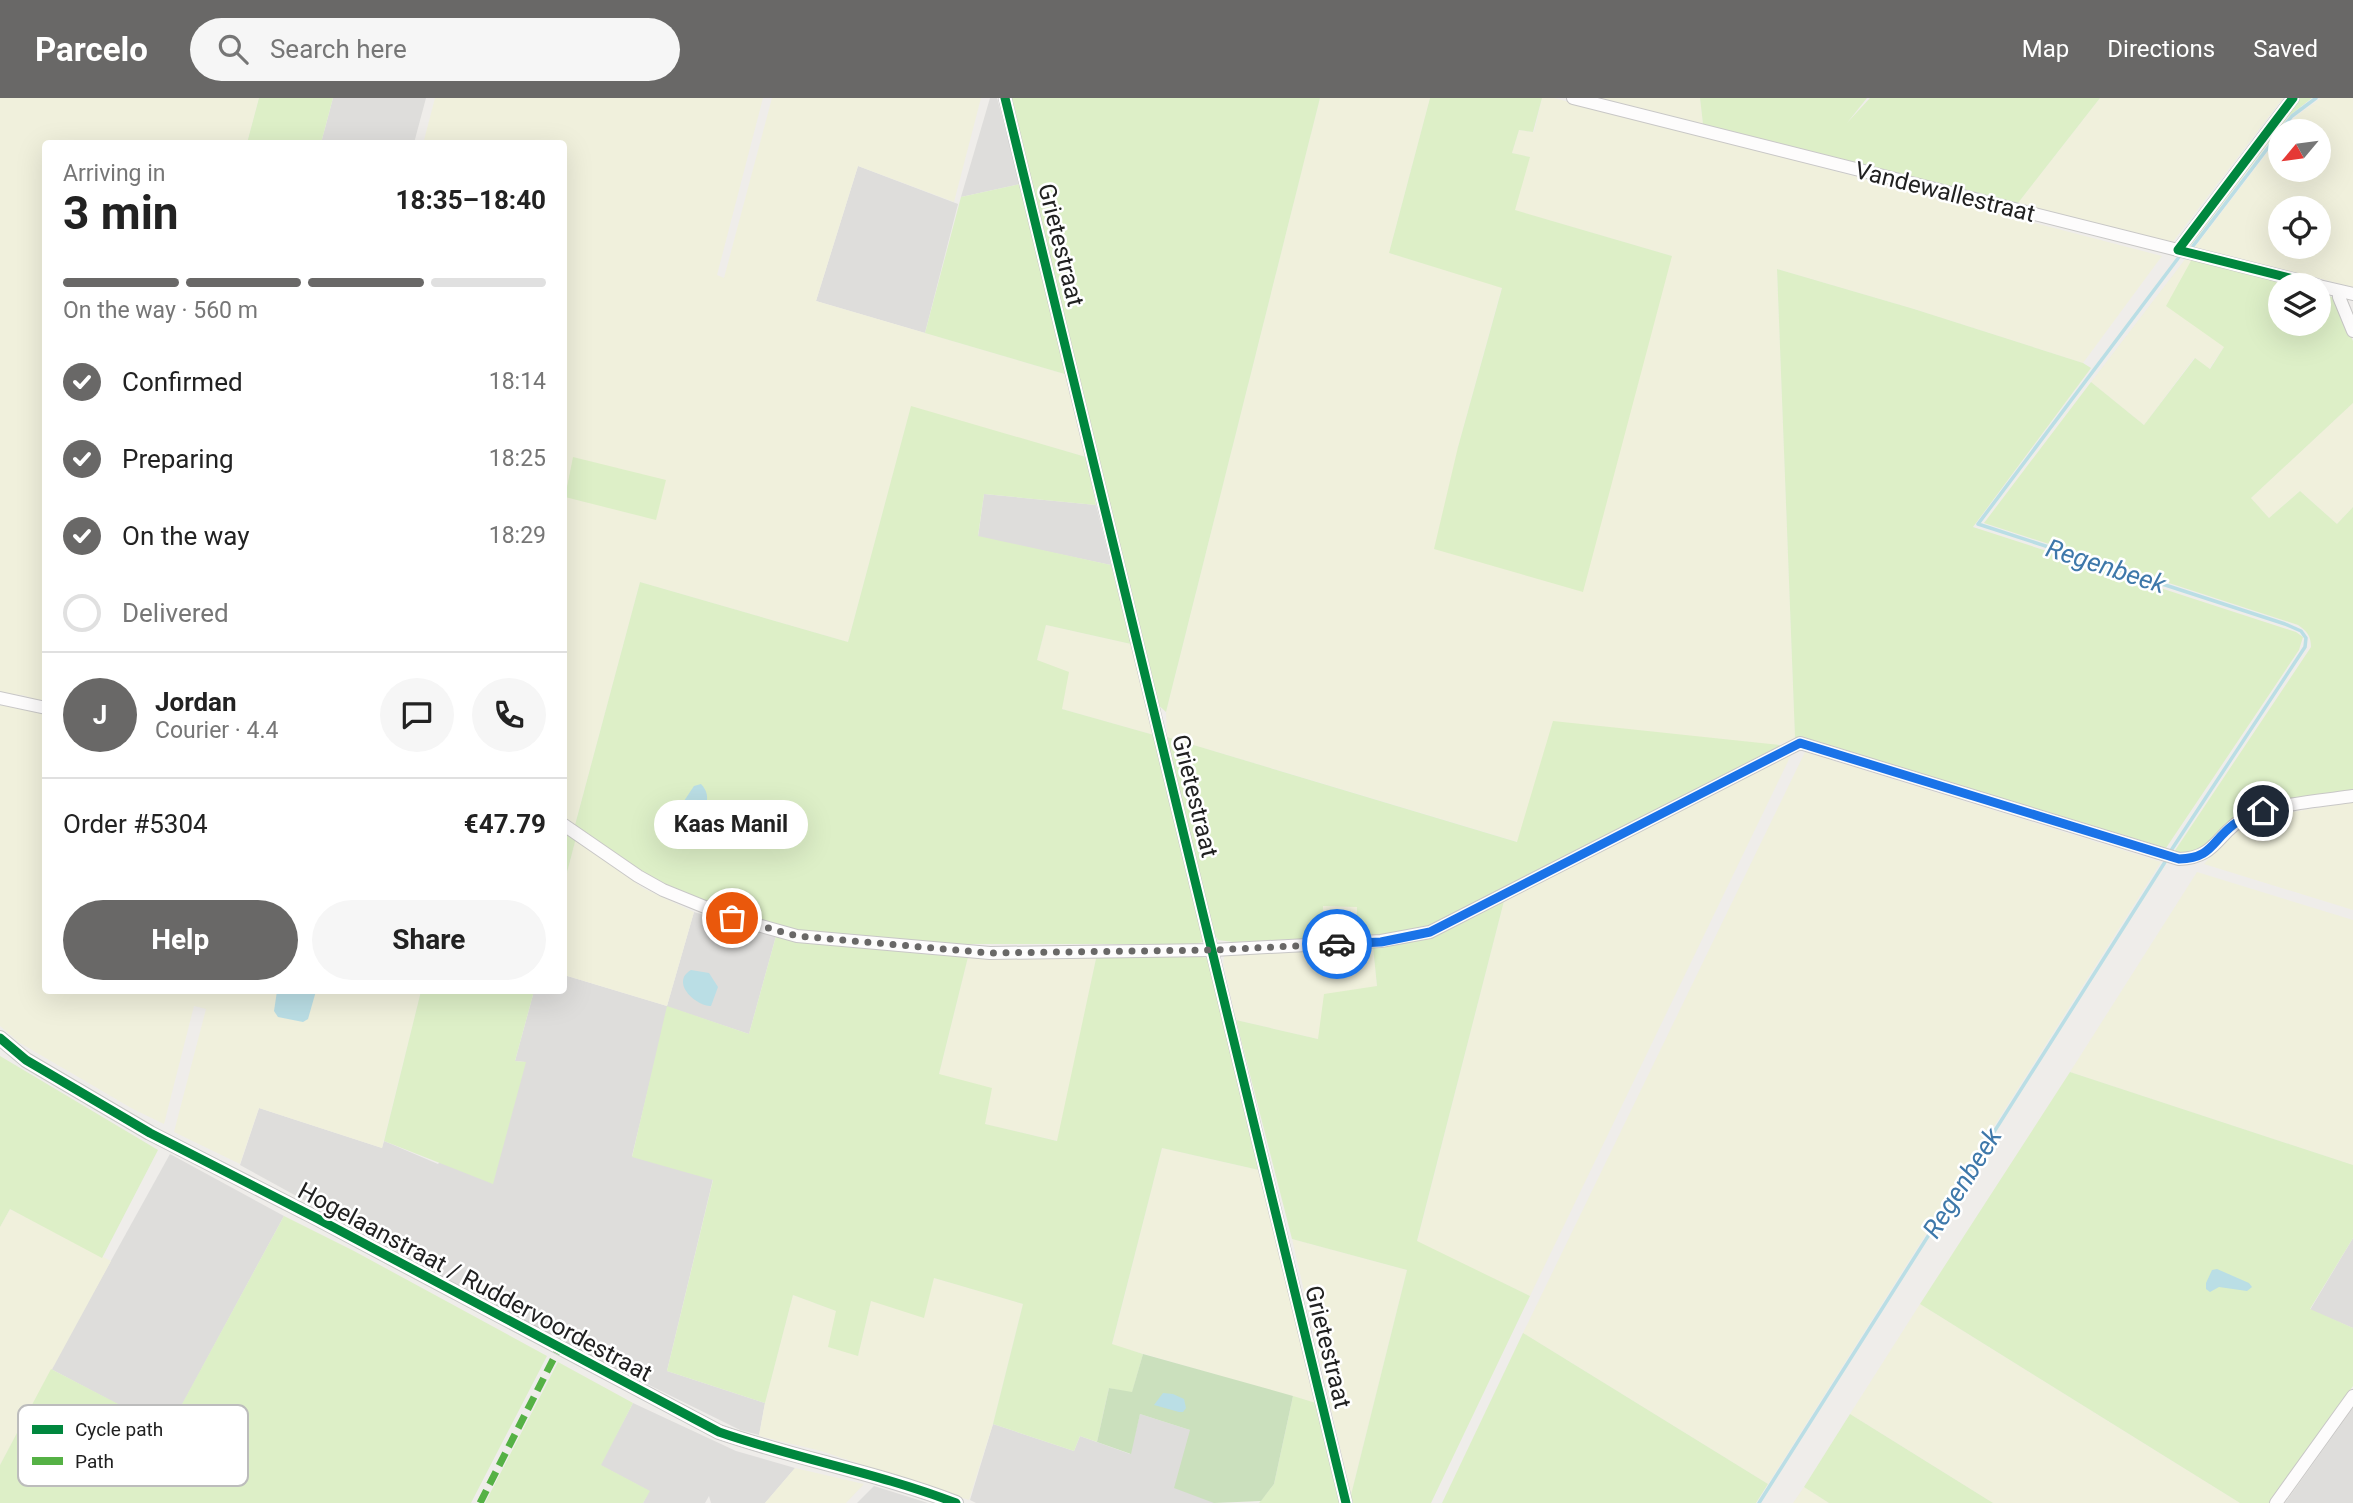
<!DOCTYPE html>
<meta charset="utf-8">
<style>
:root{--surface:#fff;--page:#f6f6f6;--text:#222;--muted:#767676;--line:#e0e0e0;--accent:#696867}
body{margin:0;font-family:Roboto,sans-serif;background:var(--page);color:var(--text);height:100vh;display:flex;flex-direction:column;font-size:26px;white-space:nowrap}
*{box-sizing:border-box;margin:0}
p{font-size:23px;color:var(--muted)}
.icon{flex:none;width:38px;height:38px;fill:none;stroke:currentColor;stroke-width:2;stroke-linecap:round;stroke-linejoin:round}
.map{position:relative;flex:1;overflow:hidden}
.sheet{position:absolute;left:42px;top:42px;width:525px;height:854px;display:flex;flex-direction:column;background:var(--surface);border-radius:7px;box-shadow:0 7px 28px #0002}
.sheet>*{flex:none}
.needle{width:46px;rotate:241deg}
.tools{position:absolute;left:2268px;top:21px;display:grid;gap:14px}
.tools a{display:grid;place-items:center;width:63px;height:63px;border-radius:50%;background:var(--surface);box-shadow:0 7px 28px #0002;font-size:35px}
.pin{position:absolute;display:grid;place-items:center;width:60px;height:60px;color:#fff;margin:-30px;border:4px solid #fff;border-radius:50%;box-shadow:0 2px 7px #0007}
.courier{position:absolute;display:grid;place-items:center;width:70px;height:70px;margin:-35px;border:5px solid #1a73e8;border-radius:50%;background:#fff;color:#222;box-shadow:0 2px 9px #0007}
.bubble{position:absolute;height:49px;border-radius:24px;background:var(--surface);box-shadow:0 7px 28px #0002;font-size:23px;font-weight:700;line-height:49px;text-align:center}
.overview em{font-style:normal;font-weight:700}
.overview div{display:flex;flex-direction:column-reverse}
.overview{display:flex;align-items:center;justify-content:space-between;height:119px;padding:0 21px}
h1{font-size:46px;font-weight:700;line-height:52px}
.bar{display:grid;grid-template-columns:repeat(4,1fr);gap:10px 7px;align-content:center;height:84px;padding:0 21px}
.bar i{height:9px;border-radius:5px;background:var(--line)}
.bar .active{background:var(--accent)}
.bar p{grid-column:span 4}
.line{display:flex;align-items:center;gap:18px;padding:0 21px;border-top:2px solid var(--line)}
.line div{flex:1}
.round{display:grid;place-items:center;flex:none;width:74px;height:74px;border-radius:37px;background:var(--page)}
ol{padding:0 21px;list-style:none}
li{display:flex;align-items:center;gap:21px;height:77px}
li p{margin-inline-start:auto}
li .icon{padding:7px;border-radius:50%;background:var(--accent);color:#fff;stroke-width:4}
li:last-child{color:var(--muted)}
li i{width:38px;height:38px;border:4px solid var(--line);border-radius:50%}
.primary-button{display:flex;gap:14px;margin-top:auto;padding:14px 21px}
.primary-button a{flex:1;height:80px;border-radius:42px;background:var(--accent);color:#fff;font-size:28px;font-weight:700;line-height:80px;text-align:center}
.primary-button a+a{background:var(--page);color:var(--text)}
header{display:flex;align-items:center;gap:42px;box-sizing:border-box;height:98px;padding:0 35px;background:var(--accent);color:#fff}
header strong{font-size:33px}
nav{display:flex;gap:38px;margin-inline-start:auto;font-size:24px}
.search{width:490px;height:63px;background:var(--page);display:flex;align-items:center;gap:18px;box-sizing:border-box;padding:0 24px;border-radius:38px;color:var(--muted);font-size:26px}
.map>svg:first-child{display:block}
</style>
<header>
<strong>Parcelo</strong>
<div class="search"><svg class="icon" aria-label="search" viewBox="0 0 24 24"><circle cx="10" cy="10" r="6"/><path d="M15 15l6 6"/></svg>Search here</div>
<nav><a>Map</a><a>Directions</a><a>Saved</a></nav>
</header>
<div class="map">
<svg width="2353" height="1405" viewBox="0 0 2353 1405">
<rect width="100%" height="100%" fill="#efedea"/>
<!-- residential -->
<g fill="#dedddb">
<path d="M333,0H426L414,45H321Z"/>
<path d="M990,0H997L1020,86L961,99Z"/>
<path d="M858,68L958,106L925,235L816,203Z"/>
<path d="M984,396L1096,407L1111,467L978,439Z"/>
<path d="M694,814L776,838L749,936L668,909L632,1058L713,1081L667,1273L765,1305L759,1337L740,1332L570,1248L240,1067L259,1010L382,1050L384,1043L438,1066L525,964L515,963L534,893L564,892V877L667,908Z"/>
<path d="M170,1056L284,1118L168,1333L51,1271Z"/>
<path d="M2353,1140V1230L2310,1212Z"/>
<path d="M633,1305L736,1353L795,1370L765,1405H711L709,1398L705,1405H643L649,1393L600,1367Z"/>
<path d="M2353,1310V1405H2285L2315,1363Z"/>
<path d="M1140,1316L1190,1332L1214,1405H976L970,1402L993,1326L1074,1353L1080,1338L1130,1356Z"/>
<path d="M874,1388L928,1405H857Z"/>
</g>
<!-- farmland -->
<g fill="#f0f0dc" fill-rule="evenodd">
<path d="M0,0H259L247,45L46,46L45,604L22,597L0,595Z"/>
<path d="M435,0H763L717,177L724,180L772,0H981L954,104L858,68L816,203L1068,277L1086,359L911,309L848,544L640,484L575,727L564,721V46H423Z"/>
<path d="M1320,0H1430L1389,155L1502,189L1458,349L1672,158L1514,112L1529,59L1512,55L1519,32L1534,34L1542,0H1554L2162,158L2083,265L1914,211L1777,171L1795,640L1518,744L1167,639L1166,614Z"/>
<path d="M1600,0H1700L1703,26Z"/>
<path d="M2100,0H2283L2172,145L2018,105Z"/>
<path d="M2321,0H2353V189L2195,149L2280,38V72H2319V33H2284L2295,19ZM2280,110H2319V149H2280Z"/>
<path d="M2186,160L2192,161L2224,249L2209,271L2194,260L2144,327L2091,284Z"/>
<path d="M2353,305V409L2337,426L2300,393L2269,420L2251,400Z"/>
<path d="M1046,527L1131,546L1154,637L1062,611L1037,562Z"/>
<path d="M8,605L45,615L46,892L421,893L382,1050L259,1010L240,1066L174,1034L206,911L194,908L164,1026L133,1011L20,945L0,928V608Z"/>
<path d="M1805,654L2161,764L1768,1386L1523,1235Z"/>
<path d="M1792,655L1530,1198L1417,1144L1504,803Z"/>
<path d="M2353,704V812L2204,766L2231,736L2255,720Z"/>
<path d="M576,740L643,790L694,814L667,908L564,877V786Z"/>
<path d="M2197,774L2353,822V1067L2070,974Z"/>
<path d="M1323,808H1357L1356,840H1322Z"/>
<path d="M1373,849L1377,889L1318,941L1236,922L1223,864L1225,856Z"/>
<path d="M1097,856L1058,1043L984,1026L939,976L968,859Z"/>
<path d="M1162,1050L1259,1072L1316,1305L1112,1247Z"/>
<path d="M10,1111L111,1163L0,1367V1129Z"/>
<path d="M1292,1141L1407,1172L1351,1397Z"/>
<path d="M934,1180L1023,1206L993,1326L969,1402L821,1353L759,1338L765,1305L793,1197L836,1213L858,1258L871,1203Z"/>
<path d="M1920,1206L2240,1405H1993L1850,1316Z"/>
<path d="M795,1370L864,1386L846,1405H765Z"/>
<path d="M1804,1389L1829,1405H1793Z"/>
</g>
<!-- grass -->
<g fill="#ddefc7">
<path d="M259,0H333L321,45H247Z"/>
<path d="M1010,0H1320L1166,614L1155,604Z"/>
<path d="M1430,0H1542L1533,34L1519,32L1512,55L1530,59L1515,112L1672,158L1583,494L1434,451L1458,349L1502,190L1389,155Z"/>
<path d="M1700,0H1867L1847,25L1870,0H2100L2018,105L1703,26Z"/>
<path d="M2296,0H2312L2289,18L2191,147L2189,145Z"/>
<path d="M1020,86L1068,277L925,235L961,99Z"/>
<path d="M2192,161L2293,187H2280V226H2319V194L2334,200L2353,243V305L2251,400L2269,420L2300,393L2337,426L2353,409V695C2324,699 2258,705 2236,718C2211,733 2211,762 2174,754L2311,549C2311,538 2307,533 2298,527L1984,425L2091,284L2144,327L2195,260L2210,271L2224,249L2166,208Z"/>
<path d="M1777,171L1914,211L2083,265L2091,270L1973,429L2296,534L2303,539L2299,552L2166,750L1802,639L1795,640Z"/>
<path d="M911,308L1086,359L1096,407L984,396L978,438L1111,467L1131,546L1046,527L1037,562L1069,574L1062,611L1154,637L1206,843L1196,846H919L776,829L717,811L672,792L622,761L575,727L640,484L848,544Z"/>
<path d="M573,359L666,382L656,422L565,399Z"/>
<path d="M1553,623L1781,647L1437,825L1398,837L1356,840L1357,809L1323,808L1322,840L1233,844L1218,842L1213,834L1167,639L1517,744Z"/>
<path d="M564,732L576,740L564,786Z"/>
<path d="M1504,803L1417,1143L1530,1198L1431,1405H1353L1351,1397L1407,1172L1292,1141L1236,922L1318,941L1324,896L1377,888L1373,849L1436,836Z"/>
<path d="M776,838L968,859L939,976L992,990L985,1026L1057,1043L1097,856L1194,858L1209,860L1259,1072L1162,1050L1112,1246L1143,1256L1132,1295L1109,1290L1097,1344L1080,1338L1074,1353L993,1326L1023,1206L934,1180L924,1220L871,1203L858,1258L828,1249L836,1213L793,1197L765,1305L667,1273L713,1082L632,1059L667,908L749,936Z"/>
<path d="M421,893H534L515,963L526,964L493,1086L384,1043Z"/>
<path d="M0,958L158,1052L102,1160L10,1111L0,1129Z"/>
<path d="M2070,974L2353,1067V1140L2310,1211L2353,1230V1288L2269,1405H2240L1920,1206Z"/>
<path d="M284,1118L354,1153L547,1258L471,1405H0V1367L51,1271L168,1332Z"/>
<path d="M1523,1235L1768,1386L1756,1405H1442Z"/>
<path d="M558,1264L633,1305L601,1367L650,1393L643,1405H485Z"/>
<path d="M1293,1298L1316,1305L1340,1405H1259L1274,1386Z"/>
<path d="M1850,1316L1993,1405H1829L1804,1389Z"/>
</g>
<!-- forest -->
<path fill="#cbe0bd" d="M1143,1256L1293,1298L1274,1386L1261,1403L1214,1405L1174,1390L1190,1332L1140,1316L1131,1356L1097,1344L1109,1290L1132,1294Z"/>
<!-- water -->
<g fill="#badee5">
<path d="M701,686C712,697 708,715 691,715L684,703L694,688Z"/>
<path d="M691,872L709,875L718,889L711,908C695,908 670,884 691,872Z"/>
<path d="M277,893H316L308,921L303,924L278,919L274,913Z"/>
<path d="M2217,1171L2249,1185L2252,1189L2247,1193L2219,1189L2210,1194L2206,1191V1185L2212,1172Z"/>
<path d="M1163,1295L1173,1296L1184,1301L1186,1310L1183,1314H1179L1154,1307Z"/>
</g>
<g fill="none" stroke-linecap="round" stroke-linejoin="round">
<!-- stream -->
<g stroke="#badee5" stroke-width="3.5">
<path d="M2280,33L2292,18L2316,0"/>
<path d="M2193,148L2280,34"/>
<path d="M2170,754L2305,549L2306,540L2301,533L2285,526L1978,426L2179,159"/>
<path d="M1759,1405L2165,764"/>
</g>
<!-- minor casing -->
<g stroke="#c8c7c6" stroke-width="14">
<g id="minor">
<path d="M1005,0L1346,1405"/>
<path d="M1573,0L2317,187"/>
<path d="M2178,152L2293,0"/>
<path d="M2319,188L2353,196"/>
<path d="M2339,193V199L2353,233"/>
<path d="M0,600L46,610"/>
<path d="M564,727L638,778L663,792L732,820L797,838L990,855L1213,852L1381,843L1430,834L1800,645L2179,761C2217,760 2217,734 2246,719C2268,707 2326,702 2353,698"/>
<path d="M2276,1405L2353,1298"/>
</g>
</g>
<!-- tertiary casing -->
<g stroke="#c8c7c6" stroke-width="16">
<path id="tertiary" d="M0,940L26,962L150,1035L318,1121L719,1334C797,1361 879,1375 956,1405"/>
</g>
<!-- minor -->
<use href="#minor" stroke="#fdfcfc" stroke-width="12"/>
<!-- tertiary -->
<use href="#tertiary" stroke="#fdfcfc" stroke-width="14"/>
<!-- quiet -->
<path stroke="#55b145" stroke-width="7" stroke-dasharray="14 7" stroke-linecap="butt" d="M480,1405L559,1250"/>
<!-- cycleway casing -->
<g stroke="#fff" stroke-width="13">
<g id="cycleway">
<path d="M1005,0L1346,1405"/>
<path d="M2293,0L2178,152L2317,187"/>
<path d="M0,940L26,962L150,1035L318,1121L719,1334C797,1361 879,1375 956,1405"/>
</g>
</g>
<!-- cycleway -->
<use href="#cycleway" stroke="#00873e" stroke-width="9"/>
</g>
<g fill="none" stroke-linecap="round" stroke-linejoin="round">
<!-- done -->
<path stroke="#696867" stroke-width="7" stroke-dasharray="0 12.6" d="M732,820L797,838L990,855L1213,852L1337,846"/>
<!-- route -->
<path stroke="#1a73e8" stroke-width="9" d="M1337,846L1381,844L1430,834L1800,645L2179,761C2212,760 2211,744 2233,727C2242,719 2252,716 2263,713"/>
</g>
<g text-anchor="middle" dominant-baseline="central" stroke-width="5" stroke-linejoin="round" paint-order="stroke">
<!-- street labels -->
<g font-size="24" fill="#212121" stroke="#fff">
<text transform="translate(1945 94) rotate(14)">Vandewallestraat</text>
<text transform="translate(1061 147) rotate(76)">Grietestraat</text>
<text transform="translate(1195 698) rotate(76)">Grietestraat</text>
<text transform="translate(475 1184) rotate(28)">Hogelaanstraat / Ruddervoordestraat</text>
<text transform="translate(1328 1249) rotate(76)">Grietestraat</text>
</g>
<!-- water labels -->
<g font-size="26" font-style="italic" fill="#3e78aa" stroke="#fff">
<text transform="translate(2106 468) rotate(18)">Regenbeek</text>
<text transform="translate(1962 1085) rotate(-58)">Regenbeek</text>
</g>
</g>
<!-- legend -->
<rect x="18" y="1307" width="230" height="81" rx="10" fill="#fff" stroke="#bcbcbc" stroke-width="2"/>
<rect x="32" y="1327" width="31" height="9" fill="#00873e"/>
<rect x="32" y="1359" width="31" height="8" fill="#55b145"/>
<g font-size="19" fill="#212121">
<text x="75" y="1338">Cycle path</text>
<text x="75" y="1370">Path</text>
</g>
</svg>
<div class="tools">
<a><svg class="needle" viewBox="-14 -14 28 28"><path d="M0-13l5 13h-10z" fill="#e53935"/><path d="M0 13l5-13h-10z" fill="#767676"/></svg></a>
<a><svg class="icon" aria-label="locate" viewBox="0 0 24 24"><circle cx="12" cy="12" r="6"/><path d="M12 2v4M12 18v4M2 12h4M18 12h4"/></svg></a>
<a><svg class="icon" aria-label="layers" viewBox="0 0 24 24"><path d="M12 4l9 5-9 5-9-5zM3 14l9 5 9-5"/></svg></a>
</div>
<div class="pin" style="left:732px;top:820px;background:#ea580c"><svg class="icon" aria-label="bag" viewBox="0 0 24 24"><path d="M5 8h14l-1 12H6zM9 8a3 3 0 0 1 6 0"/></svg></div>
<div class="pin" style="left:2263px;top:713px;background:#1f2937"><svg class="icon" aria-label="home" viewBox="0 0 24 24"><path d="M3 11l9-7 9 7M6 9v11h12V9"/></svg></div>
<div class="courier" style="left:1337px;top:846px"><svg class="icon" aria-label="car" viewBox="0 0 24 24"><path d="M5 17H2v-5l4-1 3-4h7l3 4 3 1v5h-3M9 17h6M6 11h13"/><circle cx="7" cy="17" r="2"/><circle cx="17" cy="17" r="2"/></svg></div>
<div class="bubble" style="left:654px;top:702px;width:154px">Kaas Manil</div>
<section class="sheet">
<div class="overview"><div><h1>3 min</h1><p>Arriving in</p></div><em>18:35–18:40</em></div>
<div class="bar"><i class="active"></i><i class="active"></i><i class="active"></i><i></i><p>On the way · 560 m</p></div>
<ol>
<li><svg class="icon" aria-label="check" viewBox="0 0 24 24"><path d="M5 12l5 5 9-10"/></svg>Confirmed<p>18:14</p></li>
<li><svg class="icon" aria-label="check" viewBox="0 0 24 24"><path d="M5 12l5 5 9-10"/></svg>Preparing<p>18:25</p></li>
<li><svg class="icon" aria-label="check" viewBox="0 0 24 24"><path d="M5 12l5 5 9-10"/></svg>On the way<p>18:29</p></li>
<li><i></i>Delivered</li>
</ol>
<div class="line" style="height:126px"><b class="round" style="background:var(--accent);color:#fff">J</b><div><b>Jordan</b><p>Courier · 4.4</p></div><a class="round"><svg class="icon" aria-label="chat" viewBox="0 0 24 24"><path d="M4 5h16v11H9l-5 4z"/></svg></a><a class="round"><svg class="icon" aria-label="phone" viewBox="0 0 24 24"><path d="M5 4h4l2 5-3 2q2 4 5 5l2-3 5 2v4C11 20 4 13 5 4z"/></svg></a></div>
<div class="line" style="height:91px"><div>Order #5304</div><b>€47.79</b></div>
<div class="primary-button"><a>Help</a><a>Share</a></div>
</section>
</div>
